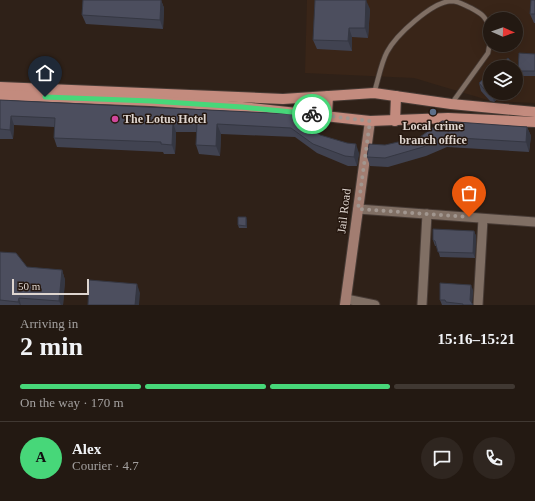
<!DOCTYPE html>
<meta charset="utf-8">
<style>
:root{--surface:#231912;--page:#2f2620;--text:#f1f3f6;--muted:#a3a09f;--line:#403832;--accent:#47d779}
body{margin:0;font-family:"Times New Roman",serif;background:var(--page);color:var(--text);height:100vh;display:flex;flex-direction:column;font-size:15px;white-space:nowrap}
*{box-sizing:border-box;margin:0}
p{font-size:13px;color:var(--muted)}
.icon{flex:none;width:22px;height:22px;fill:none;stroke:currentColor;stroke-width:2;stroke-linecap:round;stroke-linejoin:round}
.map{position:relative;height:305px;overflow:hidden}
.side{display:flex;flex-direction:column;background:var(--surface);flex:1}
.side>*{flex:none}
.needle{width:26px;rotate:92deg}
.buttons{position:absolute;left:483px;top:12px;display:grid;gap:8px}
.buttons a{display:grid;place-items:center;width:40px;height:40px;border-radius:50%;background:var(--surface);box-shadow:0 4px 16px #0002,0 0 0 1px var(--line);font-size:20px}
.scale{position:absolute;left:12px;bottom:10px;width:77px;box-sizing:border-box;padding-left:4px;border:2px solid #ded5cf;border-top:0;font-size:11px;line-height:14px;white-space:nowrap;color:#ded5cf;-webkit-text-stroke:3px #25170f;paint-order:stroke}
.pin{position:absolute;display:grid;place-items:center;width:34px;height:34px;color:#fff;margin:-41px -17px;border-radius:50% 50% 50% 0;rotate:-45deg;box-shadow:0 0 4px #0007}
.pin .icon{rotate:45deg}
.courier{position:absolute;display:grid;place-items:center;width:40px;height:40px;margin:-20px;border:3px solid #47d779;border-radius:50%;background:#fff;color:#222;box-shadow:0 1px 5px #0007}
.head em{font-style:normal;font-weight:700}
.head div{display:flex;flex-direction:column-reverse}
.head{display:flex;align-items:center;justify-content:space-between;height:68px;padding:0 20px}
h1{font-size:26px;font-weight:700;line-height:30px}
.bar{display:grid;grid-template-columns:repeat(4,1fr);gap:6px 4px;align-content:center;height:48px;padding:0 20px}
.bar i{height:5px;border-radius:3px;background:var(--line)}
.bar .current{background:var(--accent)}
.bar p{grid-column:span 4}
.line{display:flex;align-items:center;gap:10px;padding:0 20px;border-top:1px solid var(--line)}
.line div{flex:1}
.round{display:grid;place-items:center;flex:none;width:42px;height:42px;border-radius:21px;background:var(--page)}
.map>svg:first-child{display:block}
</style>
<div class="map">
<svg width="535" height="305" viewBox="0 0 535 305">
<rect width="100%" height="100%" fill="#2f2118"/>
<!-- built -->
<path fill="#392518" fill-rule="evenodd" d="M307,0H535V103L491,101L414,78L305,73ZM490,19H516V45H490ZM490,67H516V93H490Z"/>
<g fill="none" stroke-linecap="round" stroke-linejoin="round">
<!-- lane casing -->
<g stroke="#473b35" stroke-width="6">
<g id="lane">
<path d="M374,93C378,81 381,63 387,52C396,35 432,2 451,1C459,1 464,5 471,8C482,14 484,15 490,27"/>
<path d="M452,103L488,53L490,42"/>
</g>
</g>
<!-- street casing -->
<g stroke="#473b35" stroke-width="11">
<g id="street">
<path d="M358,209L535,222"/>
<path d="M346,299L375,305"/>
<path d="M422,305L427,214"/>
<path d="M478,305L483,219"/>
</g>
</g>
<!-- secondary casing -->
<g stroke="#473b35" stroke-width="12">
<path id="secondary" d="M345,305L370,121"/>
</g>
<!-- primary casing -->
<g stroke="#473b35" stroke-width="12">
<g id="primary">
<path d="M0,87L283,99L374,93L451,104L535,112"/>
<path d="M0,95L151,101L242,107L370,121L448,118L535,122"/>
<path d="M327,116L328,96"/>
<path d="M395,121L396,96"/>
</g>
</g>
<!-- lane -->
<use href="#lane" stroke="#806f64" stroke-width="4.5"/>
<!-- street -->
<use href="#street" stroke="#806f64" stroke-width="9"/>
<!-- secondary -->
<use href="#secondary" stroke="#a27d71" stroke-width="10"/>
<!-- primary -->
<use href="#primary" stroke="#c38b7e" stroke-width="10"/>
</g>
<!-- wall -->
<g fill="#414351">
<path d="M83,0H161L164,8L163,29L86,24L82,15Z"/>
<path d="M535,0V23H534L530,14Z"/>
<path d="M370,9L368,38L352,37V51L317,49L313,40Z"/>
<path d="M535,54V76H521V78L516,83V68L518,70Z"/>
<path d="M479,83L504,93L494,102L490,101L481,91Z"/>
<path d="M0,100L292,114L320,135L359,153L357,166H348L317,153L295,137L221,134L220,156L199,154L196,145L197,132H176L175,154H164L163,152L57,147L54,138V127L14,125L13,139H0Z"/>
<path d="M527,127L531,136L529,152L447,147L426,156L388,167L370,166L367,157L385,145Z"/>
<path d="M247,220V228H239L238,225Z"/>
<path d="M474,231L476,236L475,258L440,257L437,246H435L433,240Z"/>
<path d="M0,252L27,267L62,270L65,280L63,305H0Z"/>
<path d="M473,290L472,303L473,305H442L440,300Z"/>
</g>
<!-- shaded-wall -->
<g fill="#353742">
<path d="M161,0L164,8L163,29L160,20Z"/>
<path d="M366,0L370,9L368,38L365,28Z"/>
<path d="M349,28L352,37V51L348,41Z"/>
<path d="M519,71L521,78L516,83V73Z"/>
<path d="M493,93H504L494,102L492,94Z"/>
<path d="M11,116L14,125L13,139L10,130Z"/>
<path d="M173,122L176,132L175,154L172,145Z"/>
<path d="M217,124L221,134L220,156L216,146Z"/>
<path d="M527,127L531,136L529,152L526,142Z"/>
<path d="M356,144L359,153L357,166L354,157Z"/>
<path d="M246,217L247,220V228L246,226Z"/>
<path d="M474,231L476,236L475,258L473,253Z"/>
<path d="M62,270L65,280L63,305H61L59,301Z"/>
<path d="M137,284L140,293L139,305H135Z"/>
<path d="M471,285L473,290L472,305L470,300Z"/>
<path d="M19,298L21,305H20L18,302Z"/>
</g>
<!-- building -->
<g fill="#4c4e5e" stroke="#353742">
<path d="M83,0H161L160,20L82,15Z"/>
<path d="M315,0H366L365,28H349L348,41L313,40Z"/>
<path d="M531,0H535V14H530Z"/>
<path d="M519,53L535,54V71H519L518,70Z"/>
<path d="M508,58L516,67H497Z"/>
<path d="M516,68L519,71L516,73Z"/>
<path d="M490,73V93H493L492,94H488L479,83Z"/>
<path d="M0,100L292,114L320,135L347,143L356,144L354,157L345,156L313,144L291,128L217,124L216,146L196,145L197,123L173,122L172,145L161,144V142L54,138L55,118L11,116L10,130L0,129Z"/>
<path d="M442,121L527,127L526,142L443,137L423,147L385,158L367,157L369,144L385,145L420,137Z"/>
<path d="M238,217H246V226L238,225Z"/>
<path d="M433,229L474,231L473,253L438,252L435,241L433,240Z"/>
<path d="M0,252L16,253L27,267L62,270L59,301L19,298L18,302L0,300Z"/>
<path d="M89,280L137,284L135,305H88Z"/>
<path d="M440,283L471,285L470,300L473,305H463V304L446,302L445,300H440Z"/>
</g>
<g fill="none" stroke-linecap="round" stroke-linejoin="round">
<!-- done -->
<path stroke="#a1968f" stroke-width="4" stroke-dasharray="0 7.2" d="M312,114L370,121L358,209L469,217"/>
<!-- route -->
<path stroke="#47d779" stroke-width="5" d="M45,97L151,101L242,107L312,114"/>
</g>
<!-- markers -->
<circle fill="#5c6f8a" stroke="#25170f" stroke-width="1.5" cx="433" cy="112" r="4"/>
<circle fill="#d1479c" stroke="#25170f" stroke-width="1.5" cx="115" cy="119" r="4"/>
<g text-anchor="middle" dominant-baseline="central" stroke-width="3" stroke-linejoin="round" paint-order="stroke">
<!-- poi labels -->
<g font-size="12" font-weight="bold" fill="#ded5cf" stroke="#25170f" text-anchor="start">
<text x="123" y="119">The Lotus Hotel</text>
<text x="433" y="126" text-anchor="middle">Local crime<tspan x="433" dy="14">branch office</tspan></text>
</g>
<!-- street labels -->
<g font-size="12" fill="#ded5cf" stroke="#25170f">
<text transform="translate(344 211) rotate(-83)">Jail Road</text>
</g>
</g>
</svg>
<div class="buttons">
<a><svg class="needle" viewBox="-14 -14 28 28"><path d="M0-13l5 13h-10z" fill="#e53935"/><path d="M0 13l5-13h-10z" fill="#a3a09f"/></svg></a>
<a><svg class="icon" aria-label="layers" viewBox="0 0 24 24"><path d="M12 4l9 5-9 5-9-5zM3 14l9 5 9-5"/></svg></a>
</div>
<div class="scale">50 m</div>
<div class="pin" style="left:469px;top:217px;background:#ea580c"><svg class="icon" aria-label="bag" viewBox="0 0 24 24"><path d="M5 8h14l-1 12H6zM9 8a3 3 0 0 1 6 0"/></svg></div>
<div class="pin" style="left:45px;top:97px;background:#1f2937"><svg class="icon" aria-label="home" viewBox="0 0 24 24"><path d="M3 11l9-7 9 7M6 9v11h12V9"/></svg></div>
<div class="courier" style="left:312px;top:114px"><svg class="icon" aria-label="bike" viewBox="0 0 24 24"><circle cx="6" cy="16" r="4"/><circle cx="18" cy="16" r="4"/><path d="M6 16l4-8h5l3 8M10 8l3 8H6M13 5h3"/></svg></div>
</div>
<section class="side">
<div class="head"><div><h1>2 min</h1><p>Arriving in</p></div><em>15:16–15:21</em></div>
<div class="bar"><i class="current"></i><i class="current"></i><i class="current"></i><i></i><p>On the way · 170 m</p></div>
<div class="line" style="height:72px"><b class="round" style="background:var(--accent);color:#111">A</b><div><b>Alex</b><p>Courier · 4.7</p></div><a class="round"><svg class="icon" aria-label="chat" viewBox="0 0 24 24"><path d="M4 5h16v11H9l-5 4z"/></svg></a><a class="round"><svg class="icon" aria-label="phone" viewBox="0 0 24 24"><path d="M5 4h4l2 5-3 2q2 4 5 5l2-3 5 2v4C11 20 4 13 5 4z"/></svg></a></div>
</section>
